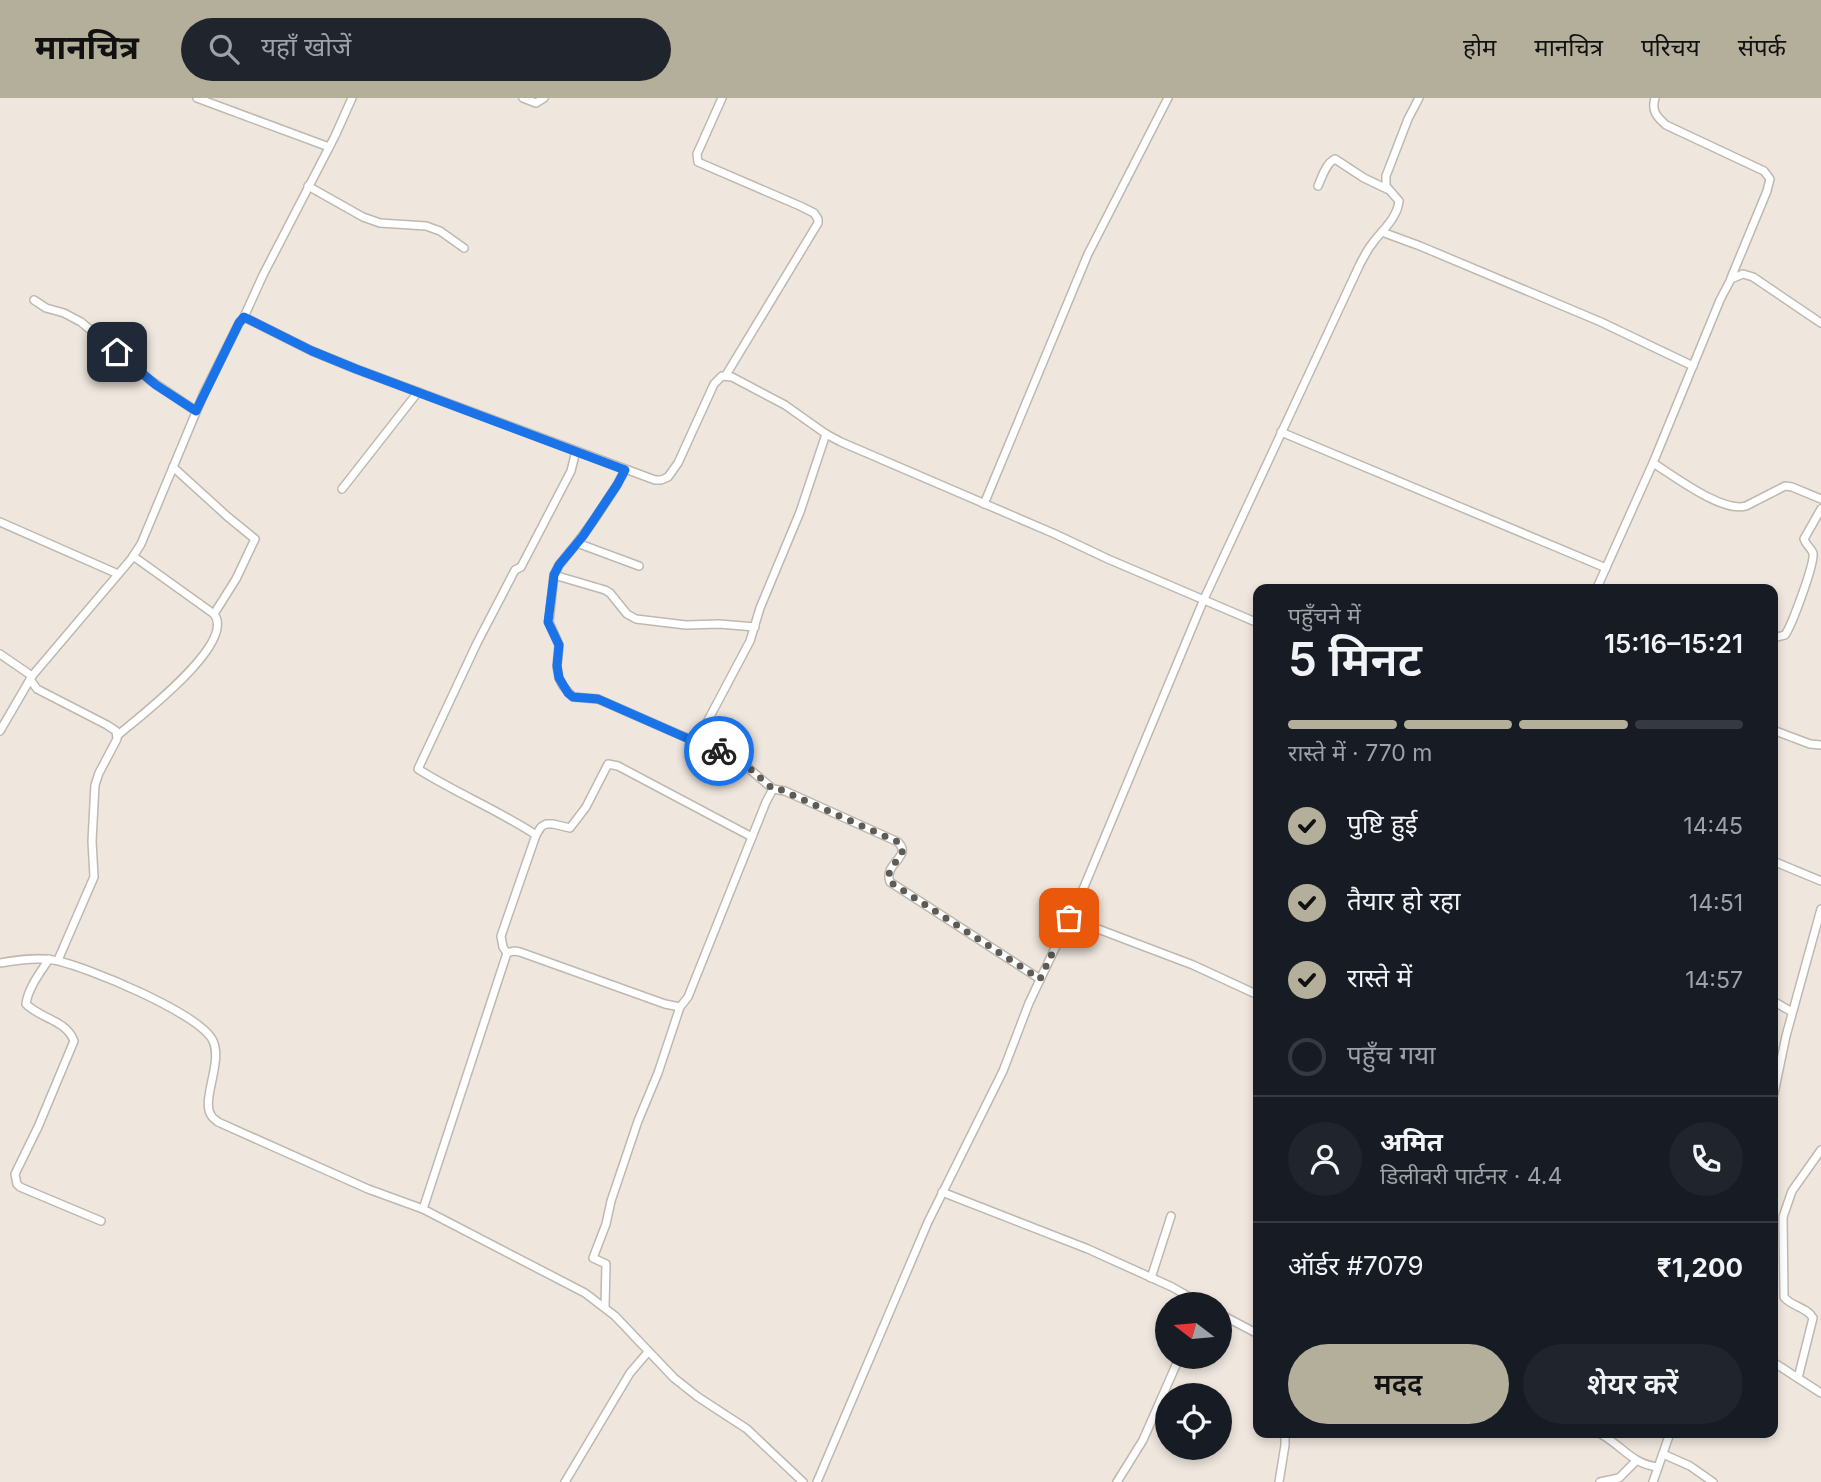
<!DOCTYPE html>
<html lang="hi">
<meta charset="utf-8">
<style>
:root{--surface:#171b24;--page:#20242c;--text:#f1f3f6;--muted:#9ea1a6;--line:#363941;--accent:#b4af9a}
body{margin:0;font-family:Inter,"Noto Sans Devanagari",sans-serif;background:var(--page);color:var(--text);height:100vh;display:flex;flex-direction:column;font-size:26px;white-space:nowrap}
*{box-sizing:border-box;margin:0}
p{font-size:23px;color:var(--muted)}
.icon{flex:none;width:38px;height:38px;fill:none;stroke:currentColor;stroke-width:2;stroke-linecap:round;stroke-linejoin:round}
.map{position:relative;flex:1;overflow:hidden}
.side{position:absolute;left:1253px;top:486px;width:525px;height:854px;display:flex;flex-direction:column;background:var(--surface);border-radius:14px;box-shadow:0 4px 10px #0003}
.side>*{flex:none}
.needle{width:46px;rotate:286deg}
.tools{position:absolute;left:1155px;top:1194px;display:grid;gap:14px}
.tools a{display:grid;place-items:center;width:77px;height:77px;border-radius:50%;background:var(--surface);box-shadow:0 4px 10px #0003;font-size:35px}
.pin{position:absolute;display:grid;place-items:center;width:60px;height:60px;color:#fff;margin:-30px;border-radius:14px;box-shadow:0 4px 10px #0006}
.courier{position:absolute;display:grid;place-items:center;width:70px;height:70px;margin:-35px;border:5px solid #1a73e8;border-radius:50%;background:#fff;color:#222;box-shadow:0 2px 9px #0007}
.head em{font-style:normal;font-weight:600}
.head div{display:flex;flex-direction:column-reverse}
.head{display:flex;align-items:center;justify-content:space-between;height:119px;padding:0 35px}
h1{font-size:46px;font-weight:600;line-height:52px}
.bar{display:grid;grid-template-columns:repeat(4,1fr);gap:10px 7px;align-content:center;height:84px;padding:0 35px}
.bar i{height:9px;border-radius:5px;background:var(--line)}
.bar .on{background:var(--accent)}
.bar p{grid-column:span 4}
.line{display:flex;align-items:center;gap:18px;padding:0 35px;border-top:2px solid var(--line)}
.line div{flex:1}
.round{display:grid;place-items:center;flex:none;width:74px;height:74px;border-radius:37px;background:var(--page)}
ol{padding:0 35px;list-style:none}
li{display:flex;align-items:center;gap:21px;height:77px}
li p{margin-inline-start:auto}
li .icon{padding:7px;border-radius:50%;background:var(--accent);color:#111;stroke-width:4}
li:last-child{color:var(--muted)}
li i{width:38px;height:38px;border:4px solid var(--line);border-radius:50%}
.button{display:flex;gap:14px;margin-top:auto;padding:14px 35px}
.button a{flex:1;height:80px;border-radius:42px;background:var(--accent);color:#111;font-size:28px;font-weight:600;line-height:80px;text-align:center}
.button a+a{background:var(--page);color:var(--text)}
header{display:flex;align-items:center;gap:42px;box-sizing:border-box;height:98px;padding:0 35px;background:var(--accent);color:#111}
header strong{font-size:33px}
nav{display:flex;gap:38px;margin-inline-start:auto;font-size:24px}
.search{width:490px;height:63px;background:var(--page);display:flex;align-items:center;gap:18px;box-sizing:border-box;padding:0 24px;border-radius:38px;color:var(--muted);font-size:26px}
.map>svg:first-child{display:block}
</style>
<header>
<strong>मानचित्र</strong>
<div class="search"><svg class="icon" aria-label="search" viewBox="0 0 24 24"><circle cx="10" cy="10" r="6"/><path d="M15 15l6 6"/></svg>यहाँ खोजें</div>
<nav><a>होम</a><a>मानचित्र</a><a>परिचय</a><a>संपर्क</a></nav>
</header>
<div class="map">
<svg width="1821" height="1384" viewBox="0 0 1821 1384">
<rect width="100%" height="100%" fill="#efe7de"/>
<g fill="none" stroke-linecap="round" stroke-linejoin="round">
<!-- minor casing -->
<g stroke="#bfb8af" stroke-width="10">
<g id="minor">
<path d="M197,0L329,49"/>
<path d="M523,0L536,5L544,0"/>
<path d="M722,0L697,56L698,64L800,108L814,115L818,121V125L726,277"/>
<path d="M1655,0C1651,13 1657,19 1666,27L1764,73L1770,81L1767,93L1731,180"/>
<path d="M308,88L363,119L380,125L426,128L440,133L464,150"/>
<path d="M1318,88C1322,79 1326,65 1335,61L1364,80L1387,91"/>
<path d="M1382,134L1420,148L1601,224L1693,268"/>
<path d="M34,202L46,210L64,215L81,224L150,282L196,313"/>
<path d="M244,219L263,177L335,38L352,0"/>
<path d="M1281,334L1606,470"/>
<path d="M1653,365C1674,378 1722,415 1746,408L1785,388L1792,389L1821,401"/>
<path d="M173,369L228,419L255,441L236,481L214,516"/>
<path d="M625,372L617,387L594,422L577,445L559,467L554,477L549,524L559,547L557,568L559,580L563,588L573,599L598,601L703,647"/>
<path d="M342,391L418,294"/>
<path d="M984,406L1088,156L1168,0"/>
<path d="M0,424L118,476"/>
<path d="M577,445L639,468"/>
<path d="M554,477L605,492L610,495L627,516L636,521L686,527L719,526L755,529"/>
<path d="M1596,492L1653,365L1720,202L1731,181L1743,176L1753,179L1821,225"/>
<path d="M1773,540L1785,537C1792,527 1815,465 1813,455C1811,450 1806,447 1804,441L1821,411"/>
<path d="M0,556L32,578"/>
<path d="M30,581L37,591L107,627L116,633L117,641L99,675L95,687L92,743L94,779L58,862"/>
<path d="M1773,632L1810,646L1821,647"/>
<path d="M0,633L32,578L132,460L141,446L204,295L239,225L244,219L312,253L356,271L655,382H661L668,379L678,365L714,286L722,278L732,279L785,307L826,336L841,344L1055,436L1108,461L1258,525"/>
<path d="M118,637C138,620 237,545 214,516L133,458"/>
<path d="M773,691L734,658L703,647L701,639L706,626L750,543L760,510L800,414L826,336"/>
<path d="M536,737C498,712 456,695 418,671L477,545L515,472L521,469L571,373L576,353"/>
<path d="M1773,763L1821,783"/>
<path d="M1069,820L1193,867L1258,897"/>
<path d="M507,855L503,849L501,838L536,737L541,729L546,726H553L570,730L586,709L608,666L618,668L752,739"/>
<path d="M49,861C40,875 28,890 26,906C41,921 66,922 74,943L38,1029L15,1076L17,1086L20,1089L101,1123"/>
<path d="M0,865C17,862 36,859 53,862C84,867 201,916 213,943C223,964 201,1002 211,1017C212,1020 216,1022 218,1024L368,1091L423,1111L585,1195L615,1218L674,1280L698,1299L747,1331L803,1384"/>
<path d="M1773,903L1792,914"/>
<path d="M1773,1000L1786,938L1821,811"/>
<path d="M942,1094L1088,1151L1172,1189L1202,1206"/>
<path d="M423,1111L507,855L514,853L520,854L665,906L680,909L688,899L766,704L773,691L785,693L898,744C913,759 883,765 890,784L1040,881"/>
<path d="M1151,1180L1171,1118"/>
<path d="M605,1209L606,1166L593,1160L606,1126L611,1103L638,1023L658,975L680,909"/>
<path d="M1220,1216L1258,1236"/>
<path d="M1220,1236L1226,1219"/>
<path d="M1773,1264L1821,1295"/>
<path d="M1798,1280L1813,1220C1807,1209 1792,1209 1784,1199L1783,1119L1792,1093L1821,1052"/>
<path d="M1599,1335C1622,1347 1631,1366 1658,1369"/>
<path d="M1663,1356L1690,1368L1713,1384"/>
<path d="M565,1384L630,1275L648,1254"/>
<path d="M817,1384L928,1124L1003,973L1029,905L1084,789L1204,501L1360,166C1364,159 1367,152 1372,146C1382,132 1397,121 1399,103L1386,88V78L1408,21L1419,0"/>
<path d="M1117,1384L1143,1342L1180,1258"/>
<path d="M1279,1384L1285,1347V1335"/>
<path d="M1600,1384L1619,1380L1636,1363"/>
<path d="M1653,1384L1670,1335"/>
</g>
</g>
<!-- minor -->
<use href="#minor" stroke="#fff" stroke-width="7"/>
</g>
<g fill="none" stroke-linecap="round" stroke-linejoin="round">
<!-- done -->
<path stroke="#5e5a55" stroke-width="7" stroke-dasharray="0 12.6" d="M719,653L734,658L740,662L773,691H779L898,744C913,759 883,765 890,784L1040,881L1069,820"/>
<!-- route -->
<path stroke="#1a73e8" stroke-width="9" d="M117,254L156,287L196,313L239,225L244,219L312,253L356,271L625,372L617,387L583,438L559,467L554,477L548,524L559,547L557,568L559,580L568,595L573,599L598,601L707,649L719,653"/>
</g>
</svg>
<div class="tools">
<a><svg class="needle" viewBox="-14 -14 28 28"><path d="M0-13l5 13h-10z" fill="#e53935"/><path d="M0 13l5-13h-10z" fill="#9ea1a6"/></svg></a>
<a><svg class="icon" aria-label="locate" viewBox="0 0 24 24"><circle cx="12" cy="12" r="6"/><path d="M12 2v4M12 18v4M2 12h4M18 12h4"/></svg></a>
</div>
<div class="pin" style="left:1069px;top:820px;background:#ea580c"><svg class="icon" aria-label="bag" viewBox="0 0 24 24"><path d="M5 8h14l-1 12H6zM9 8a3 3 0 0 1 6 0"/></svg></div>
<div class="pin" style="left:117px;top:254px;background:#1f2937"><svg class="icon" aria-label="home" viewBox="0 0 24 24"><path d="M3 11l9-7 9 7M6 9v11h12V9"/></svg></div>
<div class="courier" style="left:719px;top:653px"><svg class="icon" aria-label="bike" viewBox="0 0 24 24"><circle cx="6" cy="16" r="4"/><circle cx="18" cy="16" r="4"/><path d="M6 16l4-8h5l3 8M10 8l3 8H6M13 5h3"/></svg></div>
<section class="side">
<div class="head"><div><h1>5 मिनट</h1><p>पहुँचने में</p></div><em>15:16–15:21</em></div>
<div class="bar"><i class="on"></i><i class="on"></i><i class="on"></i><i></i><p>रास्ते में · 770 m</p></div>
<ol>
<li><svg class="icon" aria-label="check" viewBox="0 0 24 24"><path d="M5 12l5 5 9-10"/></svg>पुष्टि हुई<p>14:45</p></li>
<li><svg class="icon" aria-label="check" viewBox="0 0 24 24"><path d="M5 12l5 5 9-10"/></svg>तैयार हो रहा<p>14:51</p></li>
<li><svg class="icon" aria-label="check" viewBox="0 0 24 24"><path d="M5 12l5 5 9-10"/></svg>रास्ते में<p>14:57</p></li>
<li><i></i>पहुँच गया</li>
</ol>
<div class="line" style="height:126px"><a class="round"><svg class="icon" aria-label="person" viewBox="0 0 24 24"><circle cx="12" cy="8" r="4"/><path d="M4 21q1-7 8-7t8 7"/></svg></a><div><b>अमित</b><p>डिलीवरी पार्टनर · 4.4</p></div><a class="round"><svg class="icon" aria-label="phone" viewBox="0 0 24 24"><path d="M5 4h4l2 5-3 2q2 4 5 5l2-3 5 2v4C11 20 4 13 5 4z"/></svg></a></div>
<div class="line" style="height:91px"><div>ऑर्डर #7079</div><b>₹1,200</b></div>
<div class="button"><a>मदद</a><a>शेयर करें</a></div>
</section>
</div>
